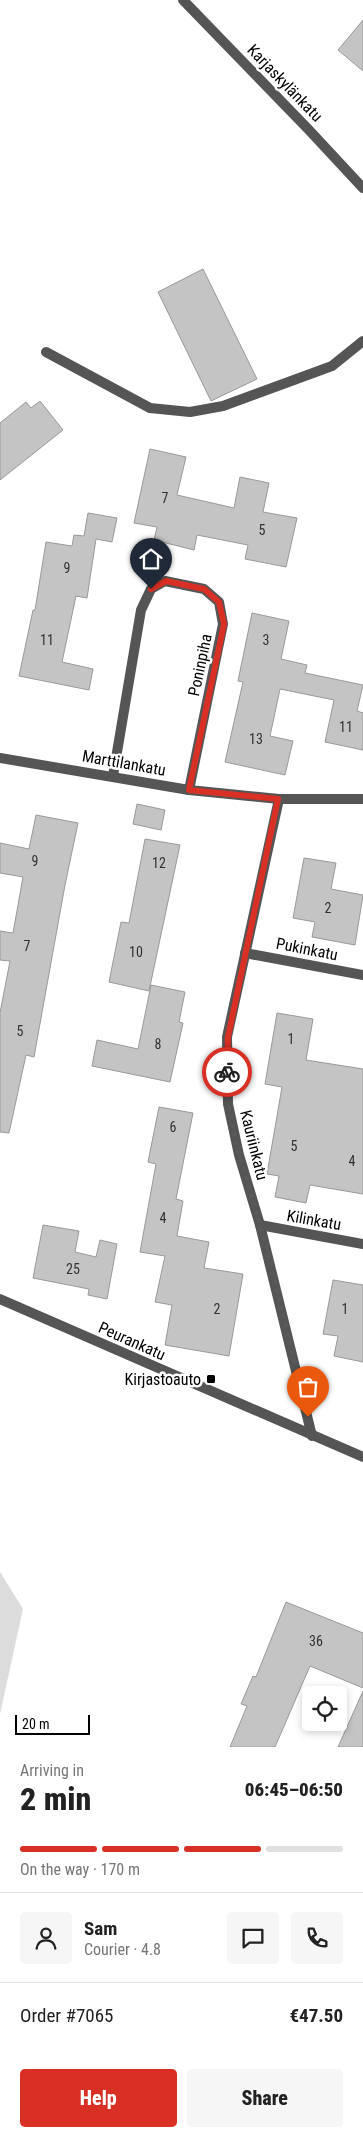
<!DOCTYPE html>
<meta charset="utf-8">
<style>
:root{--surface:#fff;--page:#f6f6f6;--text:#222;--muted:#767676;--line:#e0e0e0;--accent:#d93025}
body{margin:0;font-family:"Roboto Condensed",sans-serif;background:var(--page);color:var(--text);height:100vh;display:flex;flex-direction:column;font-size:19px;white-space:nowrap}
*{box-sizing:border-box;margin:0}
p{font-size:16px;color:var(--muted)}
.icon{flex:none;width:28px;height:28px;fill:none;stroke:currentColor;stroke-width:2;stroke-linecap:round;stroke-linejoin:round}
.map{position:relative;height:1747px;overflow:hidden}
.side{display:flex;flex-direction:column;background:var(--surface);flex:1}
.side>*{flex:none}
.tools{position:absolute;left:302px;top:1686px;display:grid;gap:10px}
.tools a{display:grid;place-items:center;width:45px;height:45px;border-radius:5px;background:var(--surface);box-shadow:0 2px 8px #0003;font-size:25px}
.scale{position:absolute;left:15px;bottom:12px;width:75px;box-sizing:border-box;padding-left:5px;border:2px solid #000;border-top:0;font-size:14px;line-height:18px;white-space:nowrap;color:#000;-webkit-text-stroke:4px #fff;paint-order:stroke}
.pin{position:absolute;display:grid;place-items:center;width:42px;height:42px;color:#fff;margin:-51px -21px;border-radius:50% 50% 50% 0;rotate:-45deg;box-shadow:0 0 5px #0007}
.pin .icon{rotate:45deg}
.courier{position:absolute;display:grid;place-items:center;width:50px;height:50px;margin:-25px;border:4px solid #d93025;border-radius:50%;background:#fff;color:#222;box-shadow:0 1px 6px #0007}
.head em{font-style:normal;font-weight:800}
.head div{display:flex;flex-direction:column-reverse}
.head{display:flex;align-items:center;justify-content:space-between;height:85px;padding:0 20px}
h1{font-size:32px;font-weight:800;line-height:38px}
.bar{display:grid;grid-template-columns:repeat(4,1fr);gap:8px 5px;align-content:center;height:60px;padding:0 20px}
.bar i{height:6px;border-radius:4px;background:var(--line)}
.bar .selected{background:var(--accent)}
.bar p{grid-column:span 4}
.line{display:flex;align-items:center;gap:12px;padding:0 20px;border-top:1px solid var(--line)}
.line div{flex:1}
.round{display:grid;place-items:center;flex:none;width:52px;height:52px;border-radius:5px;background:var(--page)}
.button{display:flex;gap:10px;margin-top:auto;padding:10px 20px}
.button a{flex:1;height:58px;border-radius:5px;background:var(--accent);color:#fff;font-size:20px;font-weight:800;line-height:58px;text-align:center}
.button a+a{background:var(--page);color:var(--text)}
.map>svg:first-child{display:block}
</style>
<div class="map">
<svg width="363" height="1747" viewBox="0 0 363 1747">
<rect width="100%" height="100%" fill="#fff"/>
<!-- green -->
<path fill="#dcdcdc" d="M0,1572L23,1609L0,1714Z"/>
<!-- building -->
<g fill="#c4c4c4" stroke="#999">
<path d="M363,20V71L338,50Z"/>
<path d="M203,269L257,379L211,401L158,292Z"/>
<path d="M40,401L63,430L0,480V423L26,402L31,408Z"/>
<path d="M150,449L186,457L177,495L234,508L240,477L269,483L263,512L297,518L286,567L245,559L248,545L197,535L194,550L154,540L157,527L134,523Z"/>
<path d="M88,513L117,518L112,542L96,539L87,598L76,596L62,662L93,669L89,690L19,676L33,610H35L46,542L72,546L74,535L84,536Z"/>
<path d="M252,613L289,621L281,659L307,665L305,673L363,685L357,711L363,713V750L325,742L334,700L280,689L270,736L293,741L285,775L225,762L243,682L238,681Z"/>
<path d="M137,804L165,810L161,830L133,824Z"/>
<path d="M36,815L78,823L65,885L34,1057L26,1055L9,1133L0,1132V1013L10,961L0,960V931L13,933L23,877L0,873V843L29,849Z"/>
<path d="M145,839L180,845L149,991L109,982L121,922L129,923Z"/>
<path d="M304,858L336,863L331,889L363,895L355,945L312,937L315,922L293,918Z"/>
<path d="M151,985L185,992L179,1022L183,1023L170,1082L92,1066L97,1040L138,1049Z"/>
<path d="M277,1013L313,1019L306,1060L363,1069V1194L310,1185L306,1203L275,1197L279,1176L267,1174L282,1087L265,1084Z"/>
<path d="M159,1107L193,1113L176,1199L183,1201L177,1236L209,1242L204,1268L243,1274L229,1356L165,1345L172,1305L155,1302L165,1256L140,1252L156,1164L148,1162Z"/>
<path d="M43,1225L79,1231L75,1252L96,1257L100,1240L117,1244L107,1299L88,1295L89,1289L33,1278Z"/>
<path d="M333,1280L363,1285V1362L334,1356L338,1336L323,1334Z"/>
<path d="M286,1602L363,1633V1688L310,1666L275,1747H230L247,1706L241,1704L253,1676L256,1677Z"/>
<path d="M363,1691V1747H338Z"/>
</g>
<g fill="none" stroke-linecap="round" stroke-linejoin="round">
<!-- service -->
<path stroke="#555" stroke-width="10" d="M46,352L150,408L190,412L223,406L332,366L363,341"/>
<!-- minor -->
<g stroke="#555" stroke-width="10">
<path d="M0,758L189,790L279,799H363"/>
<path d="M113,776L141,610L151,589L165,581L204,589L219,602L223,624L189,790"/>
<path d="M279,799L227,1037L228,1104L239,1155L260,1225L312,1436"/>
<path d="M245,953L363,975"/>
<path d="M260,1225L363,1244"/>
<path d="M0,1299L363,1457"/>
</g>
<!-- tertiary -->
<path stroke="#555" stroke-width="10" d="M183,0L309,130L363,188"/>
</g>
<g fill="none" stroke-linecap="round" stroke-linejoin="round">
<!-- done -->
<path stroke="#595959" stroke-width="5" stroke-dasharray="0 9" d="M227,1072C226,1124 246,1175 260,1224C278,1288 291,1353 308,1417"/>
<!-- route -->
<path stroke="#d93025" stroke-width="6" d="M151,589L166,581L204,589L219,602L224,624L189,790L278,799L228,1037L227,1072"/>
</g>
<!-- markers -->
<rect fill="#000" stroke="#fff" stroke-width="2" x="206" y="1374" width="10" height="10" rx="2.5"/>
<g text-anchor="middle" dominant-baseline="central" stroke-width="5" stroke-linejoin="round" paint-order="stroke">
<!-- number labels -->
<g font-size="14" fill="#313131">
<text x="165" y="498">7</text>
<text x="262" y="530">5</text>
<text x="67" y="568">9</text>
<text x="47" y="640">11</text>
<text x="266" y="640">3</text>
<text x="346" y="727">11</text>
<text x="256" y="739">13</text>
<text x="35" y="861">9</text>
<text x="159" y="863">12</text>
<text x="328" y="908">2</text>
<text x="27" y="946">7</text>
<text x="136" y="952">10</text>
<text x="20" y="1031">5</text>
<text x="291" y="1039">1</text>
<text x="158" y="1044">8</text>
<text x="173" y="1127">6</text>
<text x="294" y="1146">5</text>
<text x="352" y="1161">4</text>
<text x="163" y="1218">4</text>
<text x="73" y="1269">25</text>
<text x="217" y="1309">2</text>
<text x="345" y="1309">1</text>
<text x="316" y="1641">36</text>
</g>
<!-- street labels -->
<g font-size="16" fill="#000" stroke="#fff">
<text transform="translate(285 83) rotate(46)">Karjaskylänkatu</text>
<text transform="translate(200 665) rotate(-78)">Poninpiha</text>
<text transform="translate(124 763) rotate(10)">Marttilankatu</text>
<text transform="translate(307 949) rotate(11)">Pukinkatu</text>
<text transform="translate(254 1145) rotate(76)">Kauriinkatu</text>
<text transform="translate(314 1220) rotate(10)">Kilinkatu</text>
<text transform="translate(132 1341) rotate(24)">Peurankatu</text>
</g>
<!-- poi labels -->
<g font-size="16" fill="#000" stroke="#fff" text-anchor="end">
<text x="201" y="1379">Kirjastoauto</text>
</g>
</g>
</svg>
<div class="tools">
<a><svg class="icon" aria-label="locate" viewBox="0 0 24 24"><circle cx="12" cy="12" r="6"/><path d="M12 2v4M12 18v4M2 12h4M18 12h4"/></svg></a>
</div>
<div class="scale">20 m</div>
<div class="pin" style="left:308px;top:1417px;background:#ea580c"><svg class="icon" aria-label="bag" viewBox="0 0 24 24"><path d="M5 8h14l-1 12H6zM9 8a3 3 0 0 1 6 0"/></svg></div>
<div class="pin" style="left:151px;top:589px;background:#1f2937"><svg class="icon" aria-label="home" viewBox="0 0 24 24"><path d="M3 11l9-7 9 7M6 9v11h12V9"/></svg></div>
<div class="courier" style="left:227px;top:1072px"><svg class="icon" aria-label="bike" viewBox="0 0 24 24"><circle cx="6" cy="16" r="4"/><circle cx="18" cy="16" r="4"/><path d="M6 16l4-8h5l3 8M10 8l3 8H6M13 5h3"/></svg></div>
</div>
<section class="side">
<div class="head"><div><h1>2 min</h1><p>Arriving in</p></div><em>06:45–06:50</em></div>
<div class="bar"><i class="selected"></i><i class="selected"></i><i class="selected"></i><i></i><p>On the way · 170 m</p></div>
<div class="line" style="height:90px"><a class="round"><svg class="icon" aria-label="person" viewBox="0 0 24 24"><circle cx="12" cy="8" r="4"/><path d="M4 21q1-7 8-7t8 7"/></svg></a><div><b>Sam</b><p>Courier · 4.8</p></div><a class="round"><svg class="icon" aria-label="chat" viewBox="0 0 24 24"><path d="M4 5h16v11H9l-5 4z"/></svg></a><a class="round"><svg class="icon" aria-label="phone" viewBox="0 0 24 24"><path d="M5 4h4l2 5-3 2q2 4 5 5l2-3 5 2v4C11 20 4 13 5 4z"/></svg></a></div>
<div class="line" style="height:65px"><div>Order #7065</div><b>€47.50</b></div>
<div class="button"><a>Help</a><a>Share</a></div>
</section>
